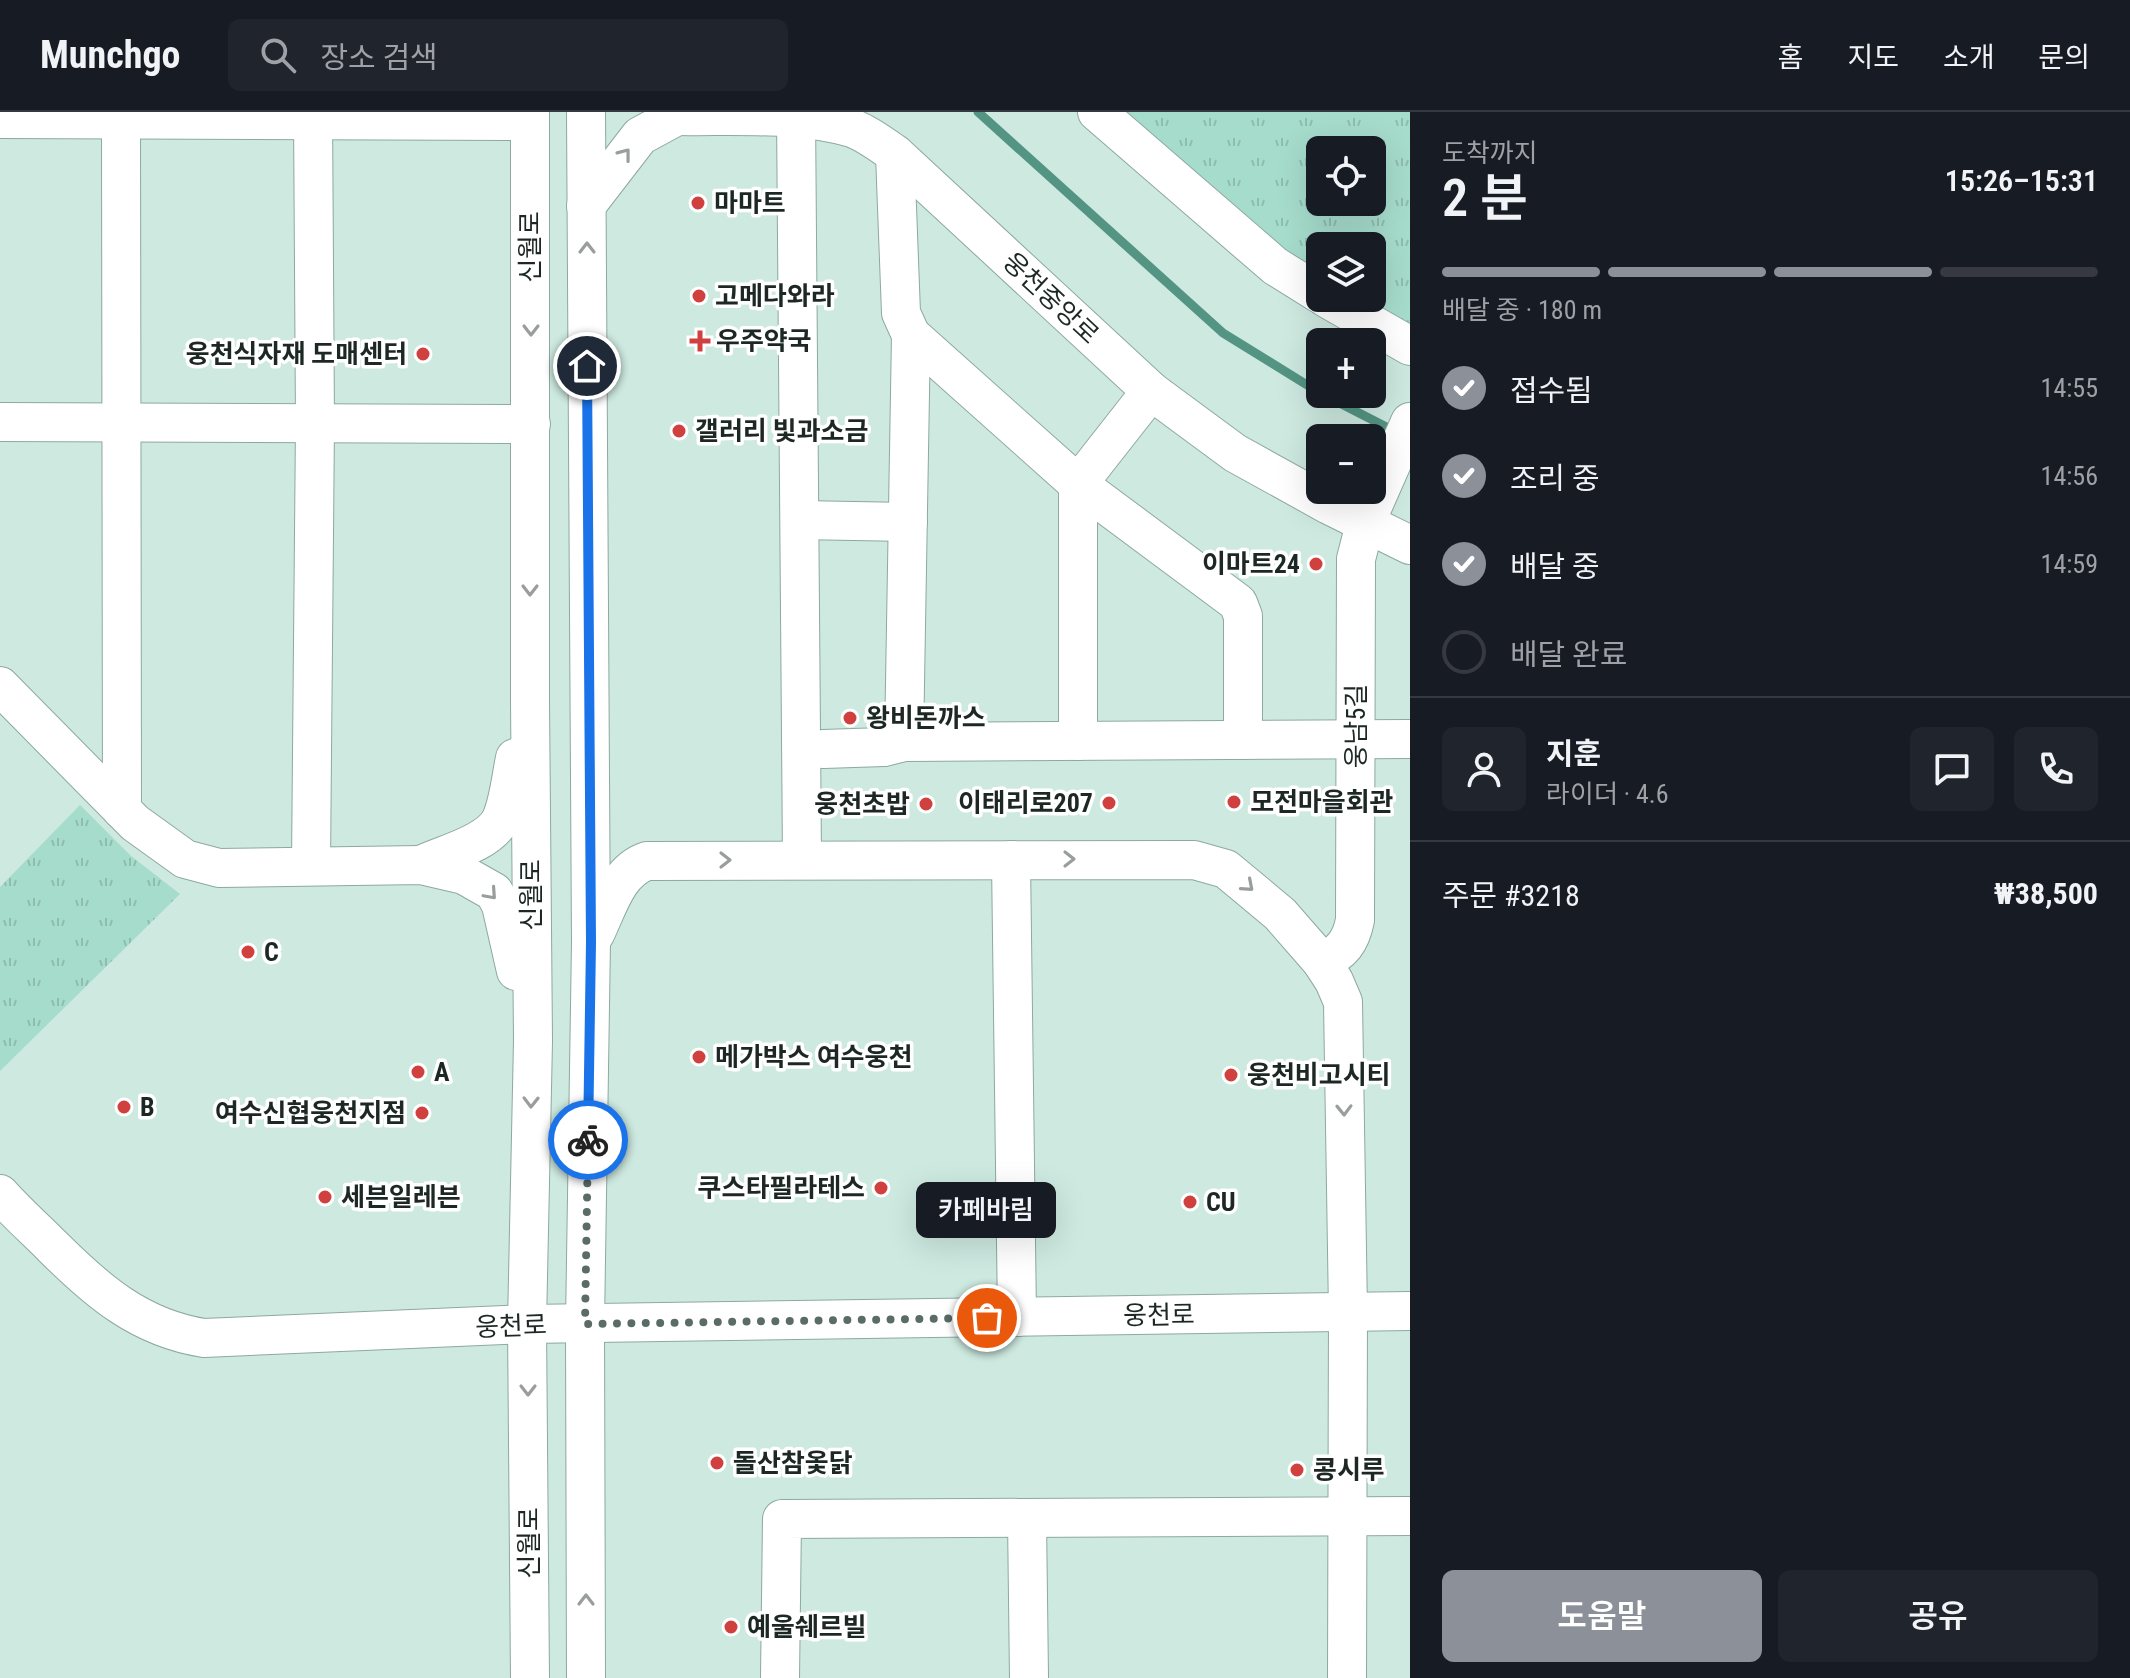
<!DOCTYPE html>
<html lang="ko">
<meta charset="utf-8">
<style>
:root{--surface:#171b24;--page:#20242c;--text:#f1f3f6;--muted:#9ea1a6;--line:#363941;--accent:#8c9099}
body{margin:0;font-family:"Roboto Condensed","Noto Sans KR",sans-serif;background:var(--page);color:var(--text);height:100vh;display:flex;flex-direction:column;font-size:30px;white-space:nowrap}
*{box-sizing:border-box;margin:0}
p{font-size:26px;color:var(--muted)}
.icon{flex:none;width:44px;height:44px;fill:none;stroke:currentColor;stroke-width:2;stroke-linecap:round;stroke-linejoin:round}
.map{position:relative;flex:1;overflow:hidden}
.details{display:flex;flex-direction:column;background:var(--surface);width:720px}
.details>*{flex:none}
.fabs{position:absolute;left:1306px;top:24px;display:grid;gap:16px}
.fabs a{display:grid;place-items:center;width:80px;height:80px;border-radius:12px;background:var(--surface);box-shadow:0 8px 32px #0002;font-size:40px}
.pin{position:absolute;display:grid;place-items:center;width:68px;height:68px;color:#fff;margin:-34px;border:4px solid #fff;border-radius:50%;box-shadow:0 2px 8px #0007}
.courier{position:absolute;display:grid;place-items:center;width:80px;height:80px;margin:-40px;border:6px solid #1a73e8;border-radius:50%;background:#fff;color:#222;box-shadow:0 2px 10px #0007}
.bubble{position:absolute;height:56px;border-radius:12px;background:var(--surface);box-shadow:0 8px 32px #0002;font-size:26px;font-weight:600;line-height:56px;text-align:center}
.summary em{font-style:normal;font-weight:600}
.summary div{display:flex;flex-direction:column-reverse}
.summary{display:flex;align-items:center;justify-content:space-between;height:136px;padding:0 32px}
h1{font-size:52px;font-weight:600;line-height:60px}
.bar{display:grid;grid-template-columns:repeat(4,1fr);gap:12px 8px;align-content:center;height:96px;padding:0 32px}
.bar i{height:10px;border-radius:6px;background:var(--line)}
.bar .on{background:var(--accent)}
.bar p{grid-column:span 4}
.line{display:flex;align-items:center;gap:20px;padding:0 32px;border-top:2px solid var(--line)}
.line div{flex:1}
.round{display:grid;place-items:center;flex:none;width:84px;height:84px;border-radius:12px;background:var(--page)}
ol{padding:0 32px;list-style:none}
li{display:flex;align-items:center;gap:24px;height:88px}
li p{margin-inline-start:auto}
li .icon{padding:8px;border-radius:50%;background:var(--accent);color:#fff;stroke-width:4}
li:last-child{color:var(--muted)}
li i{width:44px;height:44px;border:4px solid var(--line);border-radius:50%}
.button{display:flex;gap:16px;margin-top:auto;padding:16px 32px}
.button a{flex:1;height:92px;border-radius:12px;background:var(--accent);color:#fff;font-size:32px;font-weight:600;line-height:92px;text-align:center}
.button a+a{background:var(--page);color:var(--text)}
header{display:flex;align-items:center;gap:48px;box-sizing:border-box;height:112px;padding:0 40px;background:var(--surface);border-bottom:2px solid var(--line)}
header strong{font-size:38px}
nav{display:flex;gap:44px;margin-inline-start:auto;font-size:28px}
.search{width:560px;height:72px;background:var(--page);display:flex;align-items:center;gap:20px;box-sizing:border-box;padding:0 28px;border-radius:12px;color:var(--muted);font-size:30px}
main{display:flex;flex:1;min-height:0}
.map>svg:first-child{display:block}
</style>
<header>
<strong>Munchgo</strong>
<div class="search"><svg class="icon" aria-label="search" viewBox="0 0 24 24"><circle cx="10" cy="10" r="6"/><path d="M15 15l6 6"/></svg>장소 검색</div>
<nav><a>홈</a><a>지도</a><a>소개</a><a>문의</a></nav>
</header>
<main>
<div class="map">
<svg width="1410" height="1566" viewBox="0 0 1410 1566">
<defs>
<pattern id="grass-tufts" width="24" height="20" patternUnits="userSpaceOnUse" patternTransform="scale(2)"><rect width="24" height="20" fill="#a6dccc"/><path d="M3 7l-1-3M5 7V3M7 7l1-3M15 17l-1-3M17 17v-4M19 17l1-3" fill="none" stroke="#8ebdaf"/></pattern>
</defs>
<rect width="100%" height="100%" fill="#cde9e0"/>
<!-- grass -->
<g fill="url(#grass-tufts)" fill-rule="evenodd">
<path d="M1097,0H1410V213L1361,186H1372V134H1320V163ZM1320,38H1372V90H1320Z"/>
<path d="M80,693L131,744L180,782L0,959V775Z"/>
</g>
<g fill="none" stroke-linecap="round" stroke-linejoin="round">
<!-- stream -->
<g stroke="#549483" stroke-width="9">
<path d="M978,0L1223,221L1320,281"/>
<path d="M1322,282L1398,321"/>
</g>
<!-- minor casing -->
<g stroke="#8da9a0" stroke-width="40">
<g id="minor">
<path d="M586,0L591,830L585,1212L586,1566"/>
<path d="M665,0L677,4C734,5 797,0 852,16C868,22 882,33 895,42L1151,279L1235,341L1329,393L1410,433"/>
<path d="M796,0L802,748"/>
<path d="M1097,0L1275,154L1320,182"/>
<path d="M0,7L530,9"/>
<path d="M121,7L122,698"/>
<path d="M895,42L901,201L911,223L1078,372L1238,491L1243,504V628"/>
<path d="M586,94L640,24L677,4"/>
<path d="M1326,186L1410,234"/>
<path d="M0,310L531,312"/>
<path d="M800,408L908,410"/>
<path d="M0,574L135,711L185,747L219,756L421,753L464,763L494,780L501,793L516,859"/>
<path d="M1078,629V372L1151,279"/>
<path d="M904,630L911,223"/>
<path d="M823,637L884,635L904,630L1410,627"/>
<path d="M1011,748L1017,1205"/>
<path d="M311,753L315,311L313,0"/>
<path d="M421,753C444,742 490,731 501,707C509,689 511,665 515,646"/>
<path d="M595,822C608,796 617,759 647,749L1194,748L1226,757L1280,802L1321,849L1334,869L1343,890L1348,1200L1347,1566"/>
<path d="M1321,849C1342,842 1351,829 1355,808L1356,447L1365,412L1410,310"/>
<path d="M0,1082C16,1100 35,1117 53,1135C97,1179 140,1216 204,1226L527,1212L1410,1199"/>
<path d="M1027,1406L1029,1566"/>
<path d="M530,1566L527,1212L533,929L530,589V0"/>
<path d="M780,1566L782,1407L1410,1404"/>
</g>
</g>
<!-- minor -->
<use href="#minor" stroke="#fff" stroke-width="38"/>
</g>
<!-- one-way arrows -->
<defs><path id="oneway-chevron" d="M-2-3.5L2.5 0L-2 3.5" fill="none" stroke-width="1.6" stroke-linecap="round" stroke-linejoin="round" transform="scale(2)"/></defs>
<g stroke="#999e9c">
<use href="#oneway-chevron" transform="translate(625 42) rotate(-52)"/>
<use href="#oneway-chevron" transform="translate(587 136) rotate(-90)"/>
<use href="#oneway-chevron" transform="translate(531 218) rotate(90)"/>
<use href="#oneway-chevron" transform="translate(530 478) rotate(90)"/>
<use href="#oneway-chevron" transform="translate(1069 747)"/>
<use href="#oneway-chevron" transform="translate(725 748)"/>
<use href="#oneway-chevron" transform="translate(1248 774) rotate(41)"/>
<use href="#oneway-chevron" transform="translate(491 782) rotate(48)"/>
<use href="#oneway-chevron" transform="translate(531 990) rotate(91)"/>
<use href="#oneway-chevron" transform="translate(1344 998) rotate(89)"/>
<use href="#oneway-chevron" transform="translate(528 1278) rotate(90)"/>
<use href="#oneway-chevron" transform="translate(586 1488) rotate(-90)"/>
</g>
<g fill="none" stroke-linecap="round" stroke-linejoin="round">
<!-- done -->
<path stroke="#5b6c66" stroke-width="8" stroke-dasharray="0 14.4" d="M588,1028L585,1212L987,1206"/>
<!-- route -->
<path stroke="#1a73e8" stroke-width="10" d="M587,254L591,830L588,1028"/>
</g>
<!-- markers -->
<g fill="#cf403f" stroke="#fff" stroke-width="3">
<circle cx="698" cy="91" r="8"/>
<circle cx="699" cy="184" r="8"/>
<path d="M696 217h8v8h8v8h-8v8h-8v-8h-8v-8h8z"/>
<circle cx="423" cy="242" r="8"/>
<circle cx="679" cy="319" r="8"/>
<circle cx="1316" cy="452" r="8"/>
<circle cx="850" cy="606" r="8"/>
<circle cx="1234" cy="690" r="8"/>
<circle cx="1109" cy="691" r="8"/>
<circle cx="926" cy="692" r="8"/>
<circle cx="248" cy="840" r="8"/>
<circle cx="699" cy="945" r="8"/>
<circle cx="418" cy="960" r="8"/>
<circle cx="1231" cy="963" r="8"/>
<circle cx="124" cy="995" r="8"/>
<circle cx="422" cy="1001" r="8"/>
<circle cx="881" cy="1076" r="8"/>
<circle cx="325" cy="1085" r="8"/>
<circle cx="1190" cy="1090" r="8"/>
<circle cx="717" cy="1351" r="8"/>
<circle cx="1297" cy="1358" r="8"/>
<circle cx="731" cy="1515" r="8"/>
</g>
<g text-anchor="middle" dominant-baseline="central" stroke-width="7" stroke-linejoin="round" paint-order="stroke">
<!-- poi labels -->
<g font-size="26" font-weight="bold" fill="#1d2824" stroke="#fff" text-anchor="start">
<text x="714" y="91">마마트</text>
<text x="715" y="184">고메다와라</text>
<text x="716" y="229">우주약국</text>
<text x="407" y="242" text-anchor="end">웅천식자재 도매센터</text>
<text x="695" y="319">갤러리 빛과소금</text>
<text x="1300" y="452" text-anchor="end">이마트24</text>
<text x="866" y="606">왕비돈까스</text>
<text x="1250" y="690">모전마을회관</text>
<text x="1093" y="691" text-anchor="end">이태리로207</text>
<text x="910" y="692" text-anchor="end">웅천초밥</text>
<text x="264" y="840">C</text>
<text x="715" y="945">메가박스 여수웅천</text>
<text x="434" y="960">A</text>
<text x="1247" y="963">웅천비고시티</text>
<text x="140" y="995">B</text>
<text x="406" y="1001" text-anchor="end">여수신협웅천지점</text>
<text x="865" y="1076" text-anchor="end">쿠스타필라테스</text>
<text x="341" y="1085">세븐일레븐</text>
<text x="1206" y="1090">CU</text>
<text x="733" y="1351">돌산참옻닭</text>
<text x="1313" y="1358">콩시루</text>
<text x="747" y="1515">예울쉐르빌</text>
</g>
<!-- street labels -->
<g font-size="26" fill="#1d2824" stroke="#fff">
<text transform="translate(530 135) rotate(-90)">신월로</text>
<text transform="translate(1051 186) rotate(43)">웅천중앙로</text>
<text transform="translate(1356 614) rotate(-90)">웅남5길</text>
<text transform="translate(531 783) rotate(-90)">신월로</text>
<text transform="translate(1159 1203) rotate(-1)">웅천로</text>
<text transform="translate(511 1214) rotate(-2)">웅천로</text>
<text transform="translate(529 1431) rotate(-90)">신월로</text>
</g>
</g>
</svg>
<div class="fabs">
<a><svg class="icon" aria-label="locate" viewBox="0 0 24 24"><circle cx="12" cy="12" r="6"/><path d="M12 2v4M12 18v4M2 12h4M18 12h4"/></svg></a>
<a><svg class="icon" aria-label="layers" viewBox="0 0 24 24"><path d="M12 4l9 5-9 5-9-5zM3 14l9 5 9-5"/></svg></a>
<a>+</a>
<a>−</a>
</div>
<div class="pin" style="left:987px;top:1206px;background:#ea580c"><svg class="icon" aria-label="bag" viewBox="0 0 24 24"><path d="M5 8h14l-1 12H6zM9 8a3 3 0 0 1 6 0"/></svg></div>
<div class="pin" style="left:587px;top:254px;background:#1f2937"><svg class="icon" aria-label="home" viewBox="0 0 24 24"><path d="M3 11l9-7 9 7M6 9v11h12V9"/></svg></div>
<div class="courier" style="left:588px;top:1028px"><svg class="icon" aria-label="bike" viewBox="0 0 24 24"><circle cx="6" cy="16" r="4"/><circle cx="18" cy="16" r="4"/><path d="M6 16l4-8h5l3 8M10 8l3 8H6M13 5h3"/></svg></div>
<div class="bubble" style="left:916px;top:1070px;width:140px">카페바림</div>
</div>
<section class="details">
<div class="summary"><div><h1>2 분</h1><p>도착까지</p></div><em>15:26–15:31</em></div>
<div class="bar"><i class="on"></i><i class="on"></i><i class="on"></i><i></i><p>배달 중 · 180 m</p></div>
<ol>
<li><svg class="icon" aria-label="check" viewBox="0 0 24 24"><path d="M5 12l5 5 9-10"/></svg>접수됨<p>14:55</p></li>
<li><svg class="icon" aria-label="check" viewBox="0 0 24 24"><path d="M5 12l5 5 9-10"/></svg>조리 중<p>14:56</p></li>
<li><svg class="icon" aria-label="check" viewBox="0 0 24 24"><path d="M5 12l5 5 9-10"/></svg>배달 중<p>14:59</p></li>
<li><i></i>배달 완료</li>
</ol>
<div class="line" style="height:144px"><a class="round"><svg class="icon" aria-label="person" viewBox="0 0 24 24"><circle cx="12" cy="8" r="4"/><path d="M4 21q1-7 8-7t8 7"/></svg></a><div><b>지훈</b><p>라이더 · 4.6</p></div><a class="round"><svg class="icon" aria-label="chat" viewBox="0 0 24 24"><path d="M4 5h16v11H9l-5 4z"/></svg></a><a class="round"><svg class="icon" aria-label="phone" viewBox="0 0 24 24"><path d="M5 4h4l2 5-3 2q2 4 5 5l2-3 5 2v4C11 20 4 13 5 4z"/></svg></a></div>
<div class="line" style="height:104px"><div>주문 #3218</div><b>₩38,500</b></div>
<div class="button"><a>도움말</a><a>공유</a></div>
</section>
</main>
